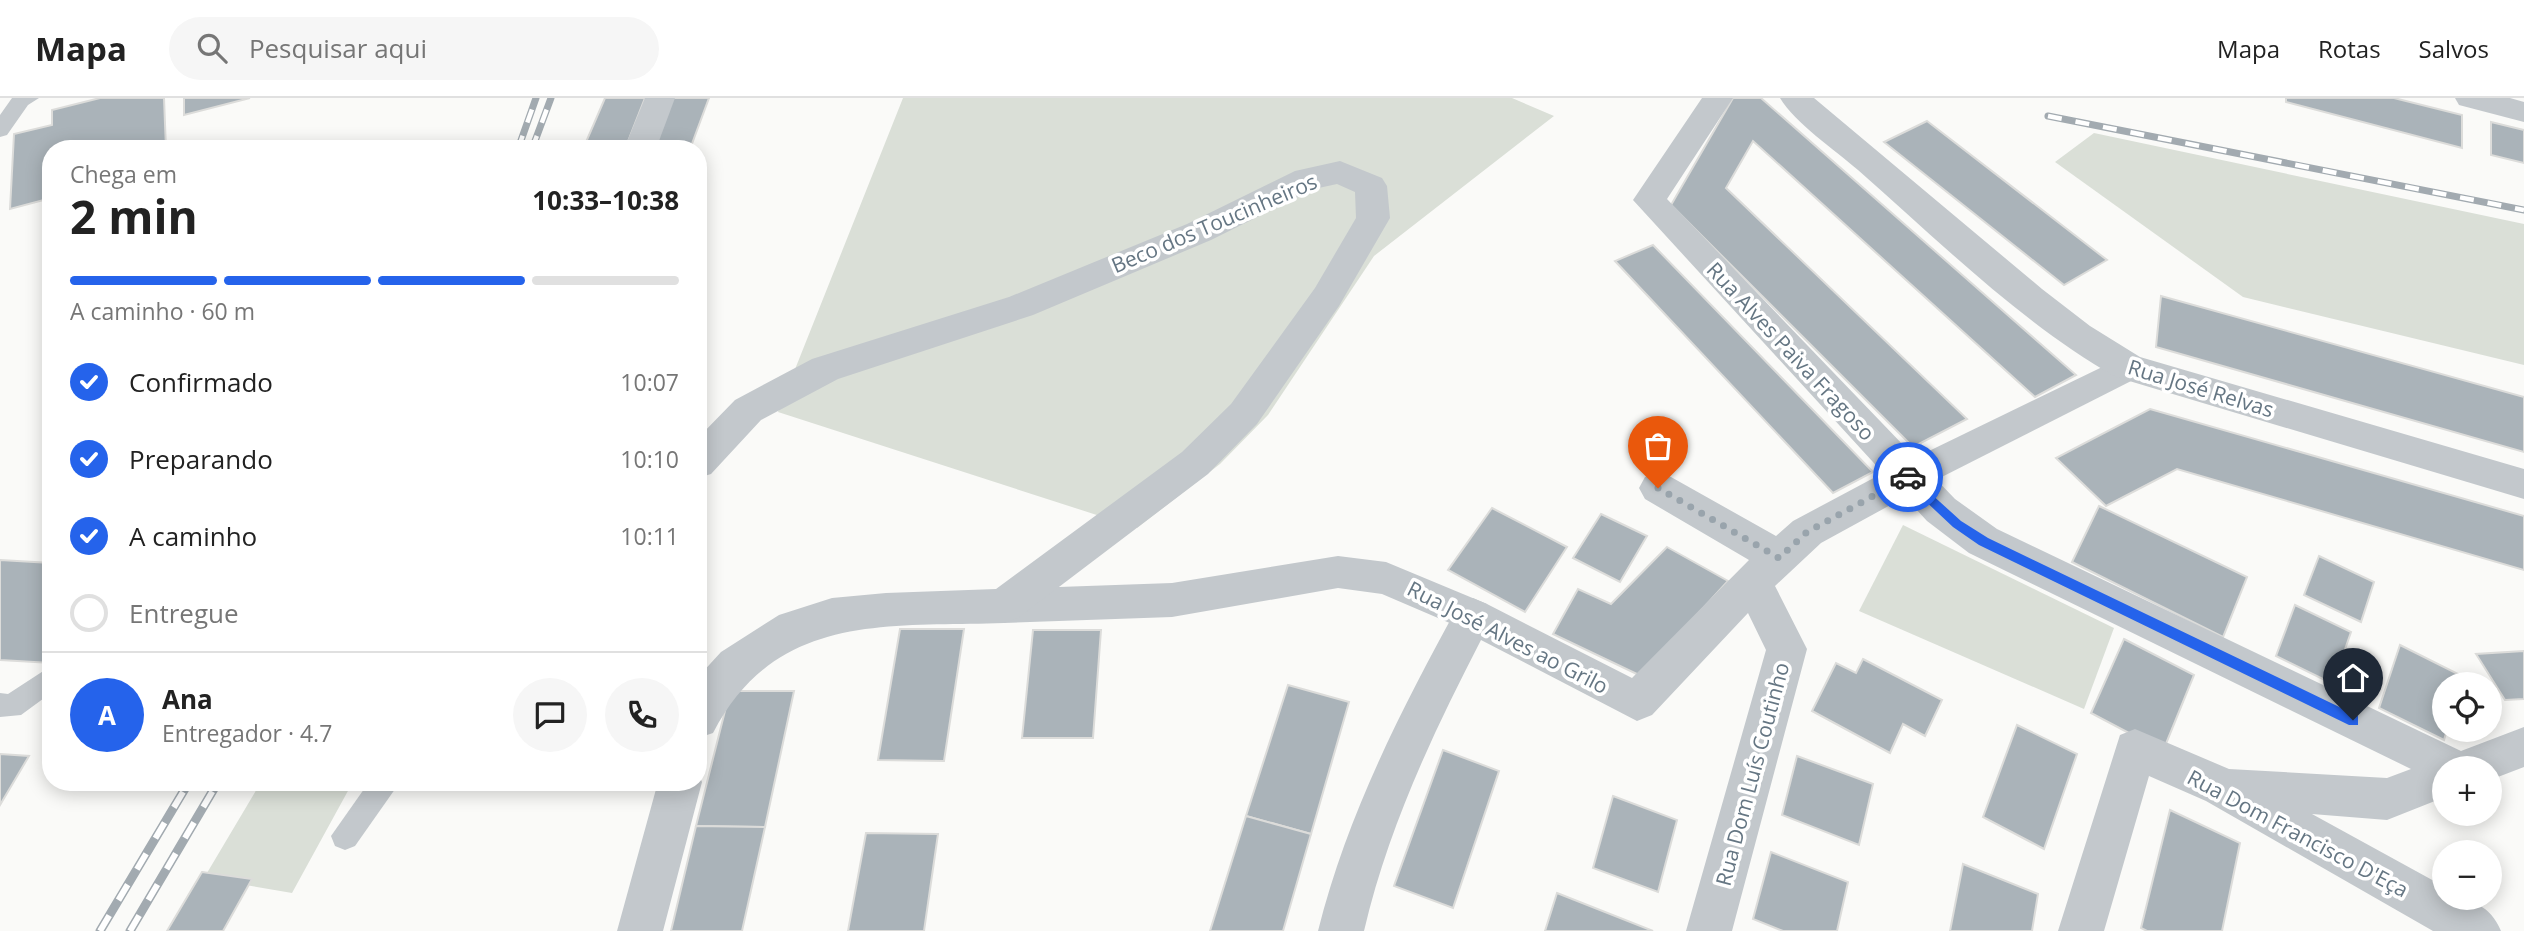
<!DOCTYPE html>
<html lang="pt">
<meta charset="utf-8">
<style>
:root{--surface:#fff;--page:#f6f6f6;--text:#222;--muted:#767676;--line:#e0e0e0;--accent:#2563eb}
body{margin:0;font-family:"Open Sans",sans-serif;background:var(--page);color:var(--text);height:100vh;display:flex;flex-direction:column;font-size:26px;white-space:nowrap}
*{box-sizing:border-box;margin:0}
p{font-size:23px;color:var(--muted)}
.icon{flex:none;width:38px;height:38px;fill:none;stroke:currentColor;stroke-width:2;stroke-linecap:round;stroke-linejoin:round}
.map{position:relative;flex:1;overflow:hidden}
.details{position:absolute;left:42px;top:42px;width:665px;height:651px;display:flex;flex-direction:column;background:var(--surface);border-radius:28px;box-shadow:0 4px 18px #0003}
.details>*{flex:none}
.tools{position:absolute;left:2432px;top:574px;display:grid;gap:14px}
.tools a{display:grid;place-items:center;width:70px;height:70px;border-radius:50%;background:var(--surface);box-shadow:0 4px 18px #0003;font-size:35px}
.pin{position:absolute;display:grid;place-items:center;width:60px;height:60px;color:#fff;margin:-72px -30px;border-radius:50% 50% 50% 0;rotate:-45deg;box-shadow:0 0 7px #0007}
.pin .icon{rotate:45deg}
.courier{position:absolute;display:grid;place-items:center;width:70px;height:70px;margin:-35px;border:5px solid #2563eb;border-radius:50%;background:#fff;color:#222;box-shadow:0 2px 9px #0007}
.overview em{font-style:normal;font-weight:700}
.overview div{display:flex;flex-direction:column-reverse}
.overview{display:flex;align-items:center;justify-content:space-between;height:119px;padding:0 28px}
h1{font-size:46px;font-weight:700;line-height:52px}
.bar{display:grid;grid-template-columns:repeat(4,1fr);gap:10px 7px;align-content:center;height:84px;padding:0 28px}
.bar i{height:9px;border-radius:5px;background:var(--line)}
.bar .selected{background:var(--accent)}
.bar p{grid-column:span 4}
.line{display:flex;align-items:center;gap:18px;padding:0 28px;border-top:2px solid var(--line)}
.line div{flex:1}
.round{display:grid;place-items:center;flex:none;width:74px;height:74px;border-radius:37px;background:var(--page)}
ol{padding:0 28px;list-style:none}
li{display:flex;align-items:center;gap:21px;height:77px}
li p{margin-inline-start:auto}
li .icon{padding:7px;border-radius:50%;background:var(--accent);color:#fff;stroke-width:4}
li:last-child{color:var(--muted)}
li i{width:38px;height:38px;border:4px solid var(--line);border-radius:50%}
header{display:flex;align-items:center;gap:42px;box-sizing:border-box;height:98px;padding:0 35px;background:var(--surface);border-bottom:2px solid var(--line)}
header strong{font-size:33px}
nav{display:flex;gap:38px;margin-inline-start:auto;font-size:24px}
.search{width:490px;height:63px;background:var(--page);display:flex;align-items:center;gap:18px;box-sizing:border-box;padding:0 24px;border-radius:38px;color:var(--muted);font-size:26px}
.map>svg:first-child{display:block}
</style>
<header>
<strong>Mapa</strong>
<div class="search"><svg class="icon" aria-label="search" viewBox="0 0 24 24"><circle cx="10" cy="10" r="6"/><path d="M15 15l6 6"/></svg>Pesquisar aqui</div>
<nav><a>Mapa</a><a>Rotas</a><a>Salvos</a></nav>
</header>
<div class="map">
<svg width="2524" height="833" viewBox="0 0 2524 833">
<rect width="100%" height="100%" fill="#fafaf8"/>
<!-- green -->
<g fill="#dadfd7">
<path d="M903,0H1512L1554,18L1374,158L1268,317L1220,366L1137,430L778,314Z"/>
<path d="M2094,35L2524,126V267L2243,199L2055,64Z"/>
<path d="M1903,427L2114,530L2084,611L1859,513Z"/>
<path d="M261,684H364L359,693L349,691L292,795L204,780Z"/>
</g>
<!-- building -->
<g fill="#aab3b9" stroke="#dcdcda" stroke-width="2">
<path d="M100,0H164L166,51H51V119V100L10,111L14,36L52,27V12Z"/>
<path d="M184,0H250L184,17Z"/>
<path d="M605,0H645L625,51H583Z"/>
<path d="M670,0H709L690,51H650Z"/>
<path d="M1733,0H1761L2076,277L2035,299L1753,43L1726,90L1967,321L1913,349L1671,107Z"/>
<path d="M2286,0H2394L2462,17V50L2286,4Z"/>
<path d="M1927,23L2107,162L2064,187L1884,44Z"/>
<path d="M2491,24L2524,32V65L2491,57Z"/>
<path d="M1653,147L1873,374L1833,395L1615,163Z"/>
<path d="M2161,198L2524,299V354L2156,249Z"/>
<path d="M2150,311L2524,418V472L2177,371L2106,408L2056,360Z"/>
<path d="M2099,408L2247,479L2223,539L2072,464Z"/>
<path d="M1492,410L1567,449L1525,514L1448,472Z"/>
<path d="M1601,416L1647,438L1620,484L1573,460Z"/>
<path d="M1667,449L1728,483L1641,578L1553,536L1578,491L1611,506Z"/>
<path d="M2319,458L2374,484L2361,524L2304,497Z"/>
<path d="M0,462L51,465V565L0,562Z"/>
<path d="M2295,507L2351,534L2333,586L2276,558Z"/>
<path d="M900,531H964L944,663L878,662Z"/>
<path d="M1033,532H1101L1093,640H1022Z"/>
<path d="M2124,541L2194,577L2163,653L2091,615Z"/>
<path d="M2400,547L2462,578L2460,586H2445L2447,632L2444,642L2379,610Z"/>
<path d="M2524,553V601L2505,602L2476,556Z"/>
<path d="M1863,561L1942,602L1925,638L1903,626L1890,655L1812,613L1836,565L1856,575Z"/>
<path d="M1288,587L1349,604L1311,736L1246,718Z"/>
<path d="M730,593H794L765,729L696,728Z"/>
<path d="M2017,627L2077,656L2044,751L1983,719Z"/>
<path d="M1443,652L1499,673L1453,810L1394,788Z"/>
<path d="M0,656L29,658L0,707Z"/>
<path d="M1797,658L1873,686L1859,747L1782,717Z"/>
<path d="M1613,698L1677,722L1658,794L1593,770Z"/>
<path d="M2170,712L2240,745L2222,833H2147L2141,830Z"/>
<path d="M1246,718L1311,736L1283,833H1210Z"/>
<path d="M696,728L765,729L742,833H671Z"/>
<path d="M866,735L938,736L924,833H848Z"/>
<path d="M1771,754L1848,784L1837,833H1783L1753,821Z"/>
<path d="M1963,766L2038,796L2032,833H1950Z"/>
<path d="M202,774L252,781L223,833H167Z"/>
<path d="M1557,795L1653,833H1545Z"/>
</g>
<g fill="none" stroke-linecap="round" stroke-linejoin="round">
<!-- service -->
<g fill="#c3c8cc" fill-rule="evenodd">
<path d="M12,0H39L28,7L7,37L0,39V17Z"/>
<path d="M51,568V595L21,617L0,619V595L8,596Z"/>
<path d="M369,684H400L355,748L345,752L335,748L331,738Z"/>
</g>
<!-- pedestrian -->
<g fill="#c3c8cc" fill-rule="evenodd">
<path d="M2129,256L2141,260L2146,269L2141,278L1922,389L1909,394L1896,389L1891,379L1896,369Z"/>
<path d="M1338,458L1386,464L1487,506L1492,518L1487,530L1473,535L1382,496L1338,490L1172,519L1004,525L990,520L985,508L990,496L1004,491L1172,485Z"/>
</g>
<!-- minor -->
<g fill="#c3c8cc" fill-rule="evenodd">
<path d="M645,0H675L656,51H624Z"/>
<path d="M1702,0H1733L1667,101L1955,401L1997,431L2461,653L2524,629V669L2490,682V670H2445V699L2387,722L2312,716L2445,789V800C2471,800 2491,808 2501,833H2433L2206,703L2149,678L2104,833H2058L2120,637L2135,631L2229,671L2387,680L2411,671L1969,455L1927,423L1905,399L1821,445L1775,488L1807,551L1732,833H1686L1766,552L1748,515L1652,617L1637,623L1481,542C1433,635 1388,730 1364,833H1318C1347,717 1402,610 1459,506L1473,500L1487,506L1632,580L1749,462L1645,401L1639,390L1645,379L1658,374L1671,379L1776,438L1793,423L1883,375L1633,102Z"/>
<path d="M1780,0H1814L2042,191L2090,228L2140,259L2524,371V401L2116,279C2021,225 1940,144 1858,72C1835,52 1795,25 1780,0Z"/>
<path d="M2455,0H2510L2524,4V24L2459,7Z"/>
<path d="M1340,63L1382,80L1387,88L1390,120L1339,208L1257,326L1208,376L1018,520L1004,525C887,529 776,514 713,635L698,640L699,578L721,554L779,517L832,500L886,495L996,491L1182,354L1231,306L1315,190L1356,120L1355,94L1337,86L1314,91L1211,142L1033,217L838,281L761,322L711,376L698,380V340L735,302L812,261L1009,199L1187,126L1295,73Z"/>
<path d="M698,676L702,684L663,833H617L658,684H698Z"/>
</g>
<!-- rail-far1 casing -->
<g stroke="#a2aab0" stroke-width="7">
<g id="rail-far1">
<path d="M2048,18L2524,112"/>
<path d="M518,51L536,0"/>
<path d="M532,51L551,0"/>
</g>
</g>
<!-- rail casing -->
<g stroke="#a2aab0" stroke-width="9">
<g id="rail">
<path d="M100,833L189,684"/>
<path d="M130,833L218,684"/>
</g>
</g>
<!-- rail-far1 -->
<use href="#rail-far1" stroke="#fff" stroke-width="4.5" stroke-dasharray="14" stroke-linecap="butt"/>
<!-- rail -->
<use href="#rail" stroke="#fff" stroke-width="6" stroke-dasharray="18" stroke-linecap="butt"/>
</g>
<!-- route -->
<path fill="#2563eb" d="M1908,375L1961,423L1988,440L2358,618V627H2349L1979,447L1953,429L1904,383V376Z"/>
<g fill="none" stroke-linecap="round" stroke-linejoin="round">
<!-- done -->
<path stroke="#99a4ac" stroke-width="7" stroke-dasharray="0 12.6" d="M1658,390L1779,460L1807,434L1908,379"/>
</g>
<g text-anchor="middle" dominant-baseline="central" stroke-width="7" stroke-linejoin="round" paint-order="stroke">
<!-- street labels -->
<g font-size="21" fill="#657683" stroke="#fff">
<text transform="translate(1214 125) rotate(-23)">Beco dos Toucinheiros</text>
<text transform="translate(1791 253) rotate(47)">Rua Alves Paiva Fragoso</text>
<text transform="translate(2201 290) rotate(17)">Rua José Relvas</text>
<text transform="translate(1508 539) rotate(27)">Rua José Alves ao Grilo</text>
<text transform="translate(1752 676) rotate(-75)">Rua Dom Luís Coutinho</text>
<text transform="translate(2298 735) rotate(28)">Rua Dom Francisco D'Eça</text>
</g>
</g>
</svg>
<div class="tools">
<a><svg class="icon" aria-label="locate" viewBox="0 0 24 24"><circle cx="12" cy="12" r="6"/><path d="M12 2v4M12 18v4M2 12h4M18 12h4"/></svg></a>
<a>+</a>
<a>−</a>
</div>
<div class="pin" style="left:1658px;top:390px;background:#ea580c"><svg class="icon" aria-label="bag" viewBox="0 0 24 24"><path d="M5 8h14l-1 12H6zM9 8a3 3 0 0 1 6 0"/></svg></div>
<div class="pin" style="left:2353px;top:622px;background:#1f2937"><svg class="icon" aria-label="home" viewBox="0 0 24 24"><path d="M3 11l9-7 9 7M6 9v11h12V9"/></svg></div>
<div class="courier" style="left:1908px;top:379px"><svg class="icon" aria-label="car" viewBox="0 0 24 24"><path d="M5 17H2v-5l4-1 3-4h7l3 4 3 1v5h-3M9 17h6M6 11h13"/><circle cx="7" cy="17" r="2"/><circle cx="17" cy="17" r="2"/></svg></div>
<section class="details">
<div class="overview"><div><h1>2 min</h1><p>Chega em</p></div><em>10:33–10:38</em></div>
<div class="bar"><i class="selected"></i><i class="selected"></i><i class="selected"></i><i></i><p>A caminho · 60 m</p></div>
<ol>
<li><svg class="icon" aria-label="check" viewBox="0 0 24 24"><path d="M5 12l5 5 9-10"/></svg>Confirmado<p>10:07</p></li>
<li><svg class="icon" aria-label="check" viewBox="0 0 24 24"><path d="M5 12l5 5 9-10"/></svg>Preparando<p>10:10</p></li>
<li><svg class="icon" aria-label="check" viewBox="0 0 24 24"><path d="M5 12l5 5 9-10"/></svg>A caminho<p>10:11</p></li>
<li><i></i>Entregue</li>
</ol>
<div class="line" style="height:126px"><b class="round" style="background:var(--accent);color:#fff">A</b><div><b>Ana</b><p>Entregador · 4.7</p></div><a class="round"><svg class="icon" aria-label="chat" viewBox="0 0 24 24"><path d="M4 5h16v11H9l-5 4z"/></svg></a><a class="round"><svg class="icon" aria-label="phone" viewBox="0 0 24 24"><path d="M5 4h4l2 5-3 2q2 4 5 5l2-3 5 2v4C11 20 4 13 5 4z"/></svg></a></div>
</section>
</div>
